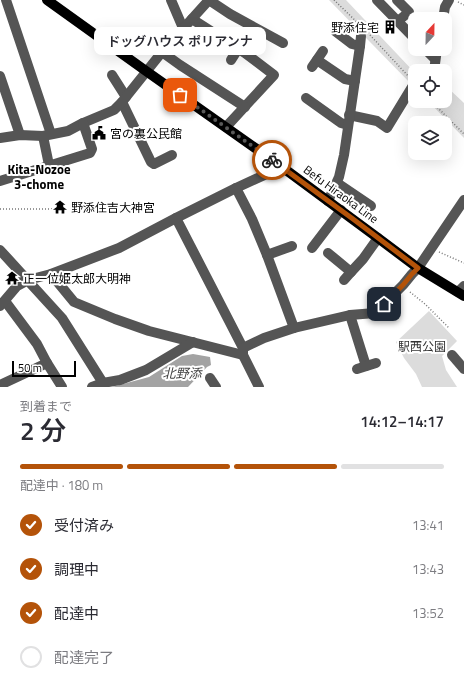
<!DOCTYPE html>
<html lang="ja">
<meta charset="utf-8">
<style>
:root{--surface:#fff;--page:#f7f7f7;--text:#2b2b33;--muted:#7c7c81;--line:#e1e1e2;--accent:#b45309}
body{margin:0;font-family:"Titillium Web","Noto Sans JP",sans-serif;background:var(--page);color:var(--text);height:100vh;display:flex;flex-direction:column;font-size:15px;white-space:nowrap}
*{box-sizing:border-box;margin:0}
p{font-size:13px;color:var(--muted)}
.icon{flex:none;width:22px;height:22px;fill:none;stroke:currentColor;stroke-width:2;stroke-linecap:round;stroke-linejoin:round}
.map{position:relative;height:387px;overflow:hidden}
.side{display:flex;flex-direction:column;background:var(--surface);flex:1}
.side>*{flex:none}
.needle{width:26px;rotate:22deg}
.tools{position:absolute;left:408px;top:12px;display:grid;gap:8px}
.tools a{display:grid;place-items:center;width:44px;height:44px;border-radius:8px;background:var(--surface);box-shadow:0 4px 16px #0002;font-size:20px}
.scale{position:absolute;left:12px;bottom:10px;width:64px;box-sizing:border-box;padding-left:4px;border:2px solid #000;border-top:0;font-size:11px;line-height:14px;white-space:nowrap;color:#000;-webkit-text-stroke:3px #fff;paint-order:stroke}
.pin{position:absolute;display:grid;place-items:center;width:34px;height:34px;color:#fff;margin:-17px;border-radius:8px;box-shadow:0 2px 6px #0006}
.courier{position:absolute;display:grid;place-items:center;width:40px;height:40px;margin:-20px;border:3px solid #b45309;border-radius:50%;background:#fff;color:#222;box-shadow:0 1px 5px #0007}
.bubble{position:absolute;height:28px;border-radius:8px;background:var(--surface);box-shadow:0 4px 16px #0002;font-size:13px;font-weight:600;line-height:28px;text-align:center}
.headline em{font-style:normal;font-weight:600}
.headline div{display:flex;flex-direction:column-reverse}
.headline{display:flex;align-items:center;justify-content:space-between;height:68px;padding:0 20px}
h1{font-size:26px;font-weight:600;line-height:30px}
.bar{display:grid;grid-template-columns:repeat(4,1fr);gap:6px 4px;align-content:center;height:48px;padding:0 20px}
.bar i{height:5px;border-radius:3px;background:var(--line)}
.bar .active{background:var(--accent)}
.bar p{grid-column:span 4}
ol{padding:0 20px;list-style:none}
li{display:flex;align-items:center;gap:12px;height:44px}
li p{margin-inline-start:auto}
li .icon{padding:4px;border-radius:50%;background:var(--accent);color:#fff;stroke-width:4}
li:last-child{color:var(--muted)}
li i{width:22px;height:22px;border:2px solid var(--line);border-radius:50%}
.map>svg:first-child{display:block}
</style>
<div class="map">
<svg width="464" height="387" viewBox="0 0 464 387">
<rect width="100%" height="100%" fill="#fff"/>
<!-- green -->
<g fill="#dcdcdc">
<path d="M329,0H346L415,73V88Z"/>
<path d="M449,89L464,103V138L428,101H445V90Z"/>
<path d="M429,311L457,341L442,356L446,370L457,387H422L416,374L404,358L396,342Z"/>
</g>
<!-- water -->
<path fill="#a3a3a3" d="M193,354L210,357L211,365L207,367L188,387H112L149,377L182,356Z"/>
<g fill="none" stroke-linecap="round" stroke-linejoin="round">
<!-- path -->
<g stroke="#777" stroke-width="1.5" stroke-dasharray="1 2" stroke-linecap="butt">
<path d="M334,0L362,27"/>
<path d="M458,2L464,5"/>
<path d="M370,35L410,78"/>
<path d="M431,101L464,134"/>
<path d="M0,209H69"/>
<path d="M439,252L464,263"/>
<path d="M410,292L425,304L449,328"/>
</g>
<!-- minor -->
<g stroke="#555" stroke-width="10">
<path d="M6,0L51,134"/>
<path d="M171,0L183,28"/>
<path d="M209,0L230,14L283,43"/>
<path d="M377,0L415,39"/>
<path d="M397,0L409,12L398,21"/>
<path d="M192,19L245,53L274,75L226,127"/>
<path d="M443,19L445,7L449,0"/>
<path d="M335,31L352,44L360,46"/>
<path d="M425,49L435,59"/>
<path d="M162,52L180,65L245,107"/>
<path d="M231,60L238,49"/>
<path d="M317,60L345,79L355,81"/>
<path d="M312,67L323,51"/>
<path d="M434,71L437,49"/>
<path d="M112,75L126,97"/>
<path d="M0,76L20,135"/>
<path d="M306,98L341,123L348,125"/>
<path d="M122,102L151,162L154,164L172,155"/>
<path d="M349,115L377,121L387,128L412,87"/>
<path d="M43,136L49,165"/>
<path d="M0,138L20,135L43,136L68,131L83,123L114,110L122,102L162,52L209,0"/>
<path d="M0,181L90,153L92,149L83,123"/>
<path d="M337,183L371,206"/>
<path d="M236,188L252,219L267,255L294,328"/>
<path d="M328,201L339,177L344,155L360,46L361,36"/>
<path d="M176,218L243,348"/>
<path d="M312,248L341,210"/>
<path d="M0,250L62,318L103,383"/>
<path d="M328,253L351,272L363,259L378,238"/>
<path d="M267,255L292,246"/>
<path d="M51,274L74,302L115,319L149,331L243,355"/>
<path d="M344,280L351,272"/>
<path d="M458,292L464,286"/>
<path d="M5,301L37,344L47,363L62,387"/>
<path d="M0,306L17,286L28,280L51,274L119,248L176,218L236,188L282,167"/>
<path d="M350,315L366,366"/>
<path d="M452,355L464,369"/>
<path d="M357,369L376,363"/>
<path d="M210,378L216,387"/>
<path d="M0,385L47,363"/>
<path d="M92,387L103,383L120,380L146,370L193,342"/>
<path d="M259,387L243,355V348L264,338L294,328L350,315L375,313L403,285L412,274L418,268L464,200"/>
</g>
<!-- major -->
<path stroke="#000" stroke-width="10" d="M47,0L146,71L282,167L378,238L418,268L464,296"/>
</g>
<g fill="none" stroke-linecap="round" stroke-linejoin="round">
<!-- done -->
<path stroke="#595959" stroke-width="4" stroke-dasharray="0 7.2" d="M180,95L272,160"/>
<!-- route -->
<path stroke="#b45309" stroke-width="5" d="M272,160L353,219L418,268L412,274L403,285L384,304"/>
</g>
<!-- icons -->
<defs>
<g id="building-bare" transform="scale(1.08)"><path d="M-4-6H4V6H1V3H-1V6H-4ZM-2.5-4.3h1.7v1.8h-1.7ZM.8-4.3h1.7v1.8H.8ZM-2.5-1h1.7V.8h-1.7ZM.8-1h1.7V.8H.8Z" fill="#000" stroke="#fff" stroke-width="2.5" paint-order="stroke"/></g>
<g id="civic-bare" transform="scale(1.08)"><path d="M-.6-6.5H3V-4.5H.6V-3L4-1V1h2V6H-6V1h2V-1L-.6-3ZM-1.2 2.5V6h2.4V2.5Z" fill="#000" stroke="#fff" stroke-width="2.5" paint-order="stroke"/></g>
<g id="temple-bare" transform="scale(1.08)"><path d="M0-6L5-2H3V0L6.5 2.5H4V6H1.5V3h-3V6H-4V2.5H-6.5L-3 0V-2H-5Z" fill="#000" stroke="#fff" stroke-width="2.5" paint-order="stroke"/></g>
</defs>
<g fill-rule="evenodd">
<use href="#building-bare" x="390" y="27"/>
<use href="#civic-bare" x="99" y="133"/>
<use href="#temple-bare" x="60" y="207"/>
<use href="#temple-bare" x="12" y="278"/>
</g>
<g text-anchor="middle" dominant-baseline="central" stroke-width="4" stroke-linejoin="round" paint-order="stroke">
<!-- poi labels -->
<g font-size="12" fill="#000" stroke="#fff" text-anchor="start">
<text x="379" y="27" text-anchor="end">野添住宅</text>
<text x="110" y="133">宮の裏公民館</text>
<text x="71" y="207">野添住吉大神宮</text>
<text x="23" y="278">正一位姫太郎大明神</text>
</g>
<!-- street labels -->
<g font-size="12" fill="#000" stroke="#fff">
<text transform="translate(341 194) rotate(36)">Befu Hiraoka Line</text>
</g>
<!-- park labels -->
<g font-size="12" fill="#333" stroke="#fff">
<text x="422" y="346">駅西公園</text>
</g>
<!-- neighbourhood labels -->
<g font-size="13" font-weight="bold" fill="#000" stroke="#fff">
<text x="39" y="169">Kita-Nozoe<tspan x="39" dy="15">3-chome</tspan></text>
</g>
<!-- water labels -->
<g font-size="13" font-style="italic" fill="#444" stroke="#fff">
<text x="182" y="373">北野添</text>
</g>
</g>
</svg>
<div class="tools">
<a><svg class="needle" viewBox="-14 -14 28 28"><path d="M0-13l5 13h-10z" fill="#e53935"/><path d="M0 13l5-13h-10z" fill="#7c7c81"/></svg></a>
<a><svg class="icon" aria-label="locate" viewBox="0 0 24 24"><circle cx="12" cy="12" r="6"/><path d="M12 2v4M12 18v4M2 12h4M18 12h4"/></svg></a>
<a><svg class="icon" aria-label="layers" viewBox="0 0 24 24"><path d="M12 4l9 5-9 5-9-5zM3 14l9 5 9-5"/></svg></a>
</div>
<div class="scale">50 m</div>
<div class="pin" style="left:180px;top:95px;background:#ea580c"><svg class="icon" aria-label="bag" viewBox="0 0 24 24"><path d="M5 8h14l-1 12H6zM9 8a3 3 0 0 1 6 0"/></svg></div>
<div class="pin" style="left:384px;top:304px;background:#1f2937"><svg class="icon" aria-label="home" viewBox="0 0 24 24"><path d="M3 11l9-7 9 7M6 9v11h12V9"/></svg></div>
<div class="courier" style="left:272px;top:160px"><svg class="icon" aria-label="bike" viewBox="0 0 24 24"><circle cx="6" cy="16" r="4"/><circle cx="18" cy="16" r="4"/><path d="M6 16l4-8h5l3 8M10 8l3 8H6M13 5h3"/></svg></div>
<div class="bubble" style="left:94px;top:27px;width:172px">ドッグハウス ポリアンナ</div>
</div>
<section class="side">
<div class="headline"><div><h1>2 分</h1><p>到着まで</p></div><em>14:12–14:17</em></div>
<div class="bar"><i class="active"></i><i class="active"></i><i class="active"></i><i></i><p>配達中 · 180 m</p></div>
<ol>
<li><svg class="icon" aria-label="check" viewBox="0 0 24 24"><path d="M5 12l5 5 9-10"/></svg>受付済み<p>13:41</p></li>
<li><svg class="icon" aria-label="check" viewBox="0 0 24 24"><path d="M5 12l5 5 9-10"/></svg>調理中<p>13:43</p></li>
<li><svg class="icon" aria-label="check" viewBox="0 0 24 24"><path d="M5 12l5 5 9-10"/></svg>配達中<p>13:52</p></li>
<li><i></i>配達完了</li>
</ol>
</section>
